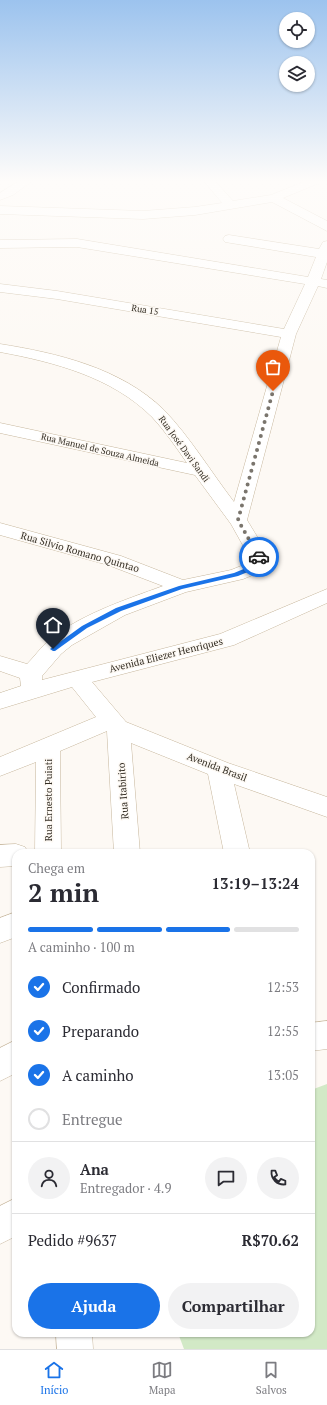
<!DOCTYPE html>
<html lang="pt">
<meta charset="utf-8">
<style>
:root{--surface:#fff;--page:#f2f2f3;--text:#2b2b33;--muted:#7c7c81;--line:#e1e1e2;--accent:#1a73e8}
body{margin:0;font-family:"PT Serif",serif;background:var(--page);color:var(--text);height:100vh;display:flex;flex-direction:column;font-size:15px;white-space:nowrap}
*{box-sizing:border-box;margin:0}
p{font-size:13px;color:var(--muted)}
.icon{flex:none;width:22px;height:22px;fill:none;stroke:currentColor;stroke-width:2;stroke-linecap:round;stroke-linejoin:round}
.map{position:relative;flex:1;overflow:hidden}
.details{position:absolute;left:12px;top:849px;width:303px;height:488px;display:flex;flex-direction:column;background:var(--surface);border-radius:12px;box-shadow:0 1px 3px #0004}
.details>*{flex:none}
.controls{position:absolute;left:279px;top:12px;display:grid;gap:8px}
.controls a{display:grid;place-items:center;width:36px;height:36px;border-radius:50%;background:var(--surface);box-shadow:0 1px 3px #0004;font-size:20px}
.pin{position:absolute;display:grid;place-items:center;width:34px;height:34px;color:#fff;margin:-41px -17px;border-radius:50% 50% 50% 0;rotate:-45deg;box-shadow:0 0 4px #0007}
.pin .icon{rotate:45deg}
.courier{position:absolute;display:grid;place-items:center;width:40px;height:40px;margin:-20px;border:3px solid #1a73e8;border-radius:50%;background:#fff;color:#222;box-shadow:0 1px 5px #0007}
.headline em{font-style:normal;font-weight:600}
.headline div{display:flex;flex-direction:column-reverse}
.headline{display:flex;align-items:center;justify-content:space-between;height:68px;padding:0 16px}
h1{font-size:26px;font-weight:600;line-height:30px}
.bar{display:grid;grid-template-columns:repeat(4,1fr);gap:6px 4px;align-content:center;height:48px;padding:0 16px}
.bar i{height:5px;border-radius:3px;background:var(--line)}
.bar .current{background:var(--accent)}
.bar p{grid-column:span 4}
.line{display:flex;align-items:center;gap:10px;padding:0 16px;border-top:1px solid var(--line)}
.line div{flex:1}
.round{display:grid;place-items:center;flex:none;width:42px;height:42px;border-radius:21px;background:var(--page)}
ol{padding:0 16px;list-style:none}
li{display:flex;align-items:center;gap:12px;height:44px}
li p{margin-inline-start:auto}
li .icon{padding:4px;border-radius:50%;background:var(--accent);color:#fff;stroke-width:4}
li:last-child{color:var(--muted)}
li i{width:22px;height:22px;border:2px solid var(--line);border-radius:50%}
.primary-button{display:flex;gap:8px;margin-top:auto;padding:8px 16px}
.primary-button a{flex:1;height:46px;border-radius:24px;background:var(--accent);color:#fff;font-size:16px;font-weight:600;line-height:46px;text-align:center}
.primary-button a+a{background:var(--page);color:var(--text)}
.dock{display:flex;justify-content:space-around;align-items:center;height:56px;border-top:1px solid var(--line);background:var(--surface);font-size:11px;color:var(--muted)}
.dock a{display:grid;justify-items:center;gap:2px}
.dock .current{color:var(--accent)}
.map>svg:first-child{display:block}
</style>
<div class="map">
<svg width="327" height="1349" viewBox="0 0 327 1349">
<rect width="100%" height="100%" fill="#fdf9f4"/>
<!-- green -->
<path fill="#d2e9c6" d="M327,1084V1349H184L178,1333H311V1090Z"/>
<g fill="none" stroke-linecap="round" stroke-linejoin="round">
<!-- minor casing -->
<g stroke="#c7b79d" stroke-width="1">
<g id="minor">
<path d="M19,181H32L13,195L0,200V193Z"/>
<path d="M204,181H215L233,201L271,195L306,181H320L319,183L283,198L327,221V231L272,202L195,215L143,219L0,214V206L143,211L195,207L222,203Z"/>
<path d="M229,235L319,249L323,242L327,241V262L321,279L327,280V288L318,286L296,334L247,520L270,558L260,572L243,579L186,592L125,615L72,645L61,654L42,676V680L220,634L327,589V603L234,645L92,682L126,722L228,763L327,797V817L234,784L250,853H224L208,774L131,743L140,853H114L107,731L60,751L61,853H35L36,762L0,776V757L96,717L72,687L0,709V693L21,686L20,678L0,671V656L27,664C33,658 39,650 45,644C75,616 125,600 163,586L108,565L0,535V523L121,556L183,580L231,570L246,564L250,558L231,524L195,475L0,433V423L187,463C176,447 165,431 152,417C112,377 54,362 0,352V344C57,353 121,368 164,410C190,437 211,472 234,502L281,337L57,299L0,292V284L57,291L284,329L305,284L77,247L0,248V240L77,239L308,277L316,257L225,242L223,239L225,236Z"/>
<path d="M16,844L25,847L28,853H16V866L0,867V845Z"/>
<path d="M16,912V937L0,943V918Z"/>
<path d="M327,1021V1049L311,1051V1023Z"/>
<path d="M16,1040V1073L0,1081V1048Z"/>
<path d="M16,1198V1236L0,1244V1206Z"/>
<path d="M56,1333H92L93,1349H57Z"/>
</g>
</g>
<!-- minor -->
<use href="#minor" fill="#fff" fill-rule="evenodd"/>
</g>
<!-- sky -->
<linearGradient id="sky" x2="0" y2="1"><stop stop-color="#9cc3ee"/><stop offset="0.49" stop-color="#fefcfa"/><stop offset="1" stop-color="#fefcfa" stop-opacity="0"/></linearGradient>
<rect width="327" height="370" fill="url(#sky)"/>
<!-- route -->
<path fill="#1a73e8" d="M259,555L263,558L255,569L238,576L182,589L121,611L87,628L55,651H53L50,649L82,626L116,608L179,586L234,573L251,566L257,558L256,557Z"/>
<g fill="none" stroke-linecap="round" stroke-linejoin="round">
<!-- done -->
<path stroke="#7a756d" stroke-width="4" stroke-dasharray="0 7.2" d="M259,557L238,520L273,391"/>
</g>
<g text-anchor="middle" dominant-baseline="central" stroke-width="3" stroke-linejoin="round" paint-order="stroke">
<!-- far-street labels -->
<g font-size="9" fill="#342e24" stroke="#fdf9f4">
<text transform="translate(145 310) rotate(9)">Rua 15</text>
<text transform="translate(184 449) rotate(54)">Rua José Davi Sandi</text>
<text transform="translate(100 450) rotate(13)">Rua Manuel de Souza Almeida</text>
</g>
<!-- street labels -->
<g font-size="10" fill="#342e24" stroke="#fdf9f4">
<text transform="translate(80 552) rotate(16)">Rua Silvio Romano Quintao</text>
<text transform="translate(166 655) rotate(-14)">Avenida Eliezer Henriques</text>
<text transform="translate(217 767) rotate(21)">Avenida Brasil</text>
<text transform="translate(123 791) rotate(-94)">Rua Itabirito</text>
<text transform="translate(48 800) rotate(-90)">Rua Ernesto Puiati</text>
</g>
</g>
</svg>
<div class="controls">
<a><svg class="icon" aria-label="locate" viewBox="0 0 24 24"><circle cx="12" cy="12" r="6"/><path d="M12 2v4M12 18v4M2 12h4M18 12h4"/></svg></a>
<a><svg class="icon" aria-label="layers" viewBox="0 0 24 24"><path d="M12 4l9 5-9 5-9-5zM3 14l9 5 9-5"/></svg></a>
</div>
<div class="pin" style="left:273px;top:391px;background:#ea580c"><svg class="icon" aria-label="bag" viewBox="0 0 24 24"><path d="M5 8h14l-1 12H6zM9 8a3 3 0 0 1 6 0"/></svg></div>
<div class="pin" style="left:53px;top:649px;background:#1f2937"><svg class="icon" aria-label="home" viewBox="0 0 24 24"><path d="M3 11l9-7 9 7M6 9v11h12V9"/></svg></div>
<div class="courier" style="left:259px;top:557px"><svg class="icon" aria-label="car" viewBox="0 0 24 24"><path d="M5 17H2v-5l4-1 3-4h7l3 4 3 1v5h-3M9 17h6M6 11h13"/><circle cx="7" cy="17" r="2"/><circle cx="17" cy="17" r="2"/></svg></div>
<section class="details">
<div class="headline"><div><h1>2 min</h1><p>Chega em</p></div><em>13:19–13:24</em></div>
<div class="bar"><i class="current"></i><i class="current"></i><i class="current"></i><i></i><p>A caminho · 100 m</p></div>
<ol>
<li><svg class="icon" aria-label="check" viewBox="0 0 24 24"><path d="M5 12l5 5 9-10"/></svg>Confirmado<p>12:53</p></li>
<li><svg class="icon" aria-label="check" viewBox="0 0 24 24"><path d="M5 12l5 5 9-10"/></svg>Preparando<p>12:55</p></li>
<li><svg class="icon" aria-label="check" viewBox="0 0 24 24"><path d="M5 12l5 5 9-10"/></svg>A caminho<p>13:05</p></li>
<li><i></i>Entregue</li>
</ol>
<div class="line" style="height:72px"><a class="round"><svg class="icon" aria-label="person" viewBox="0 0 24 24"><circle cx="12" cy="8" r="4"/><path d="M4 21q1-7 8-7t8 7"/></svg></a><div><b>Ana</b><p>Entregador · 4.9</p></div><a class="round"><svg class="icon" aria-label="chat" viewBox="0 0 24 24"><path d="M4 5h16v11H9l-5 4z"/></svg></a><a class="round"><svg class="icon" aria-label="phone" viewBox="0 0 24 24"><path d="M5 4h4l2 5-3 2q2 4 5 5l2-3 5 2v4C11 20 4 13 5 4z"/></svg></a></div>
<div class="line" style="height:52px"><div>Pedido #9637</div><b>R$70.62</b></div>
<div class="primary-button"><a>Ajuda</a><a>Compartilhar</a></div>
</section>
</div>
<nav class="dock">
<a class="current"><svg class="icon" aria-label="home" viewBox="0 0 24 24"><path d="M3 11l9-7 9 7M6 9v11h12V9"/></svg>Início</a>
<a><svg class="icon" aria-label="map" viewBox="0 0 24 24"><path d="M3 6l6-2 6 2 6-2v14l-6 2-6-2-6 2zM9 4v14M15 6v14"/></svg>Mapa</a>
<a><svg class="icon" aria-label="saved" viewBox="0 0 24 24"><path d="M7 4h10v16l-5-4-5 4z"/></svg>Salvos</a>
</nav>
